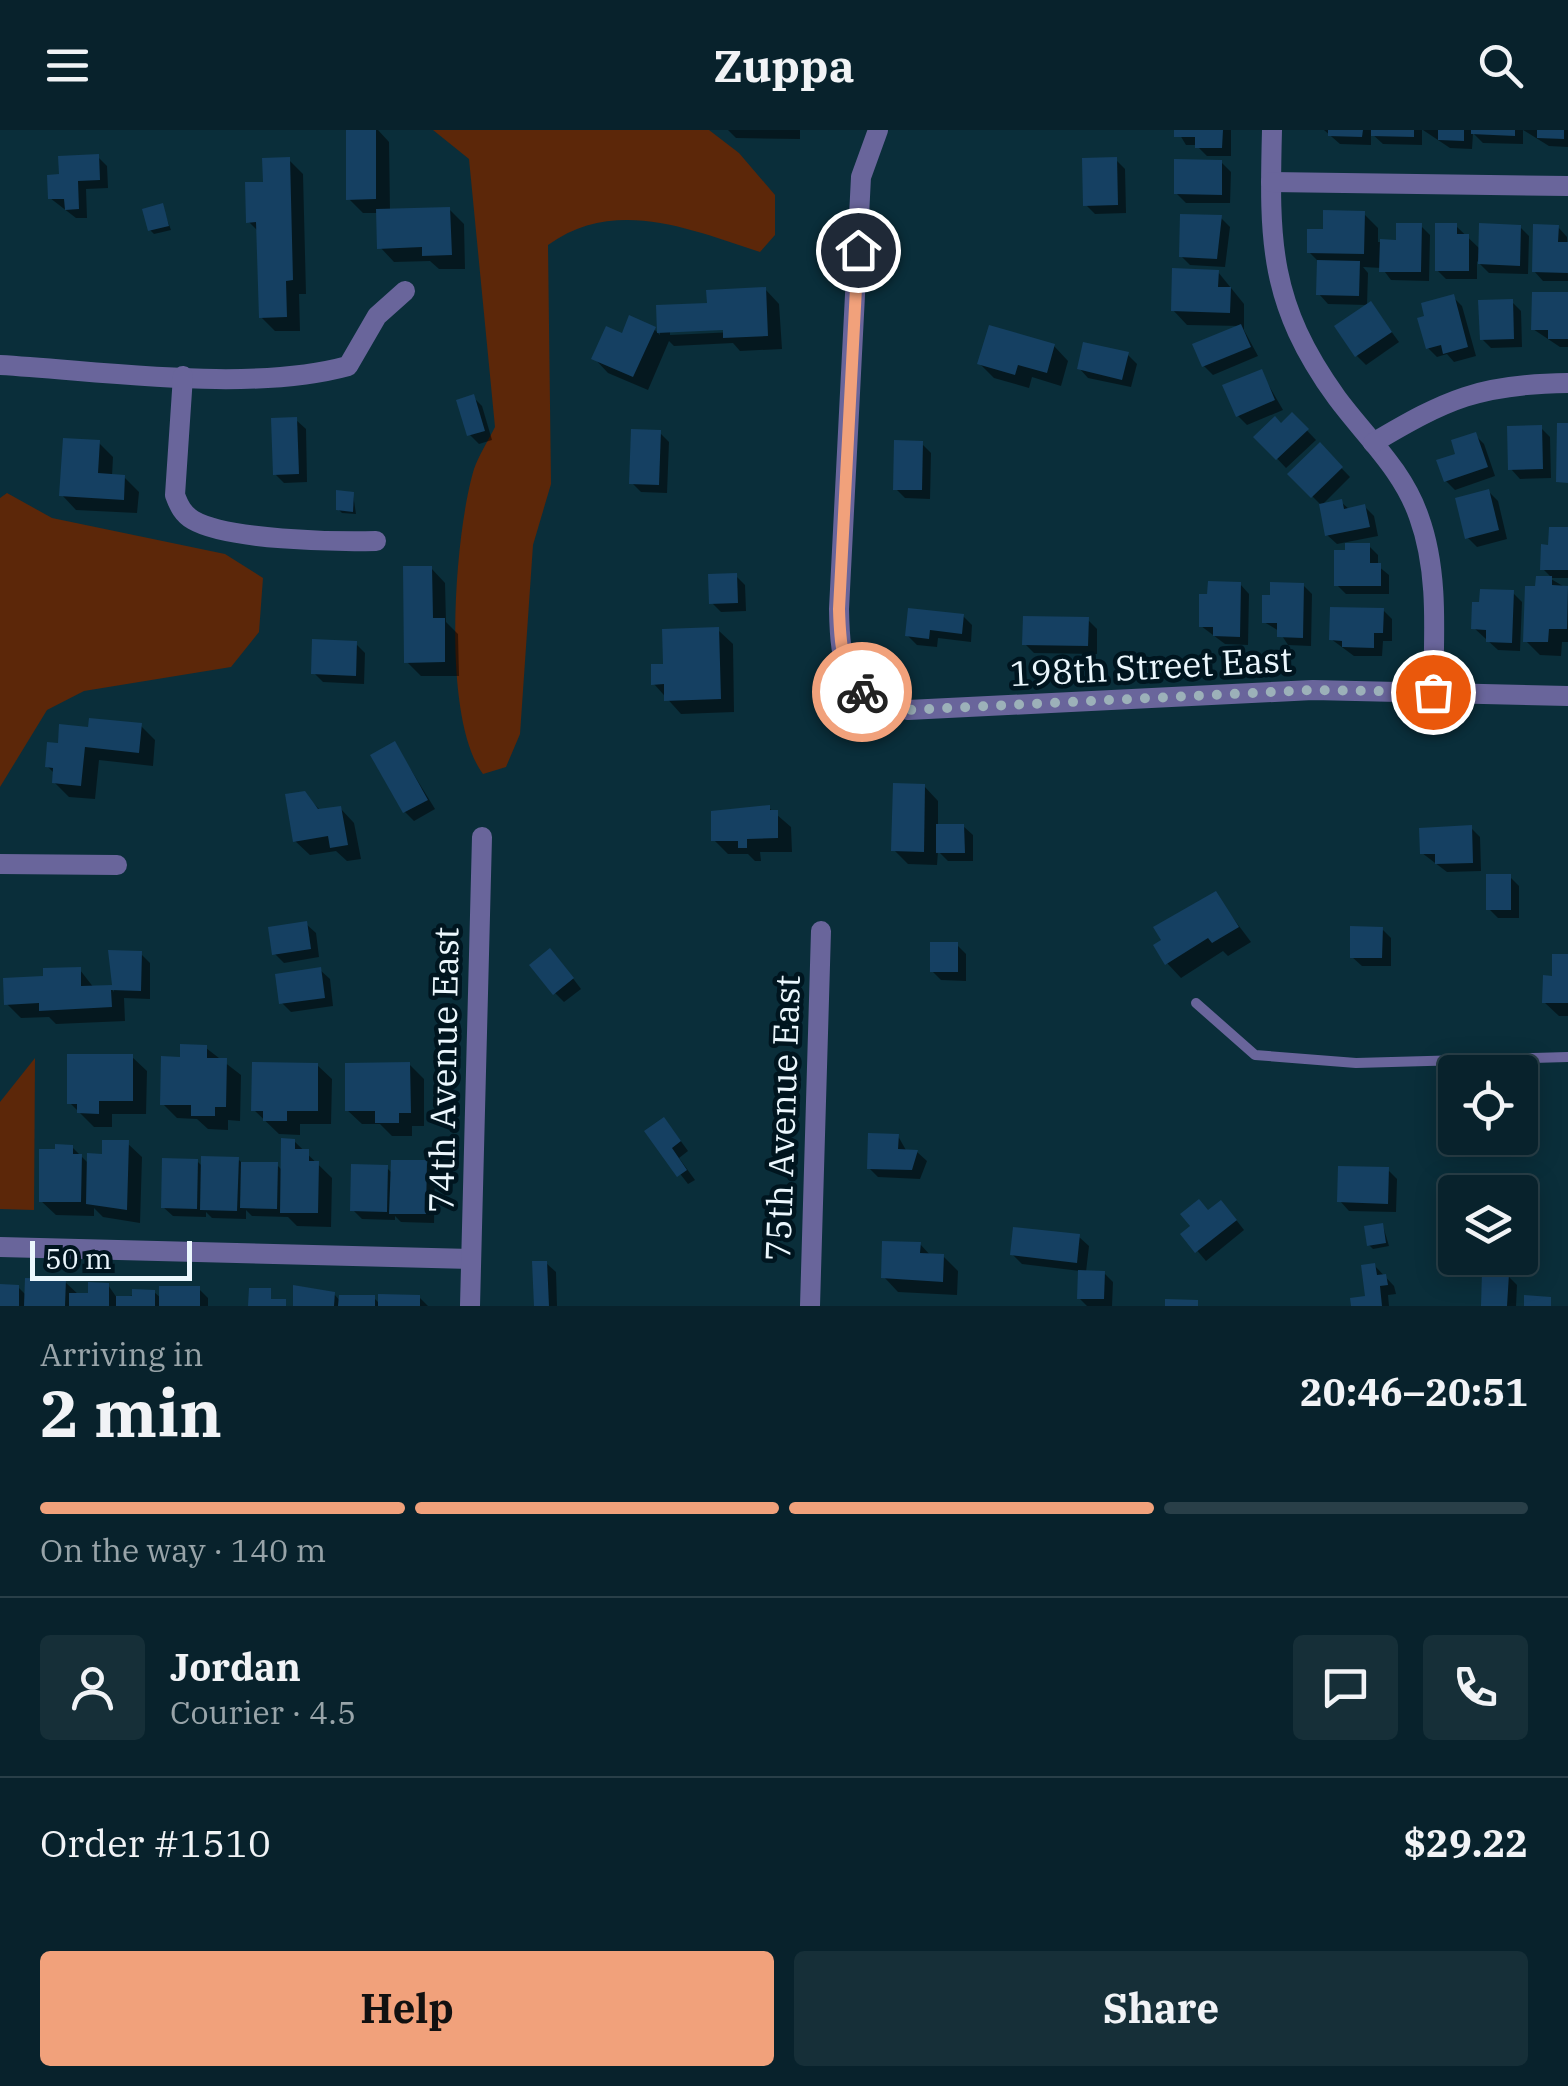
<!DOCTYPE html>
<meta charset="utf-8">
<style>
:root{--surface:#08222c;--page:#162f38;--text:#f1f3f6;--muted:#98a4a9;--line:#293f48;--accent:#f1a17b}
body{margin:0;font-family:"IBM Plex Serif",serif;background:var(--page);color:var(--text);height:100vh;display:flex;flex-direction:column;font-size:38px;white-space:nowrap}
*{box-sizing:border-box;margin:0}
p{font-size:32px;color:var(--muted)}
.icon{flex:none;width:55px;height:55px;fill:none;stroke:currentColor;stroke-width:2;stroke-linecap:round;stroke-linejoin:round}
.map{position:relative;height:1176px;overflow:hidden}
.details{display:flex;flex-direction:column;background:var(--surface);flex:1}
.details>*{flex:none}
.controls{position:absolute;left:1438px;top:925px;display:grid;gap:20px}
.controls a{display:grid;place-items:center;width:100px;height:100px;border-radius:10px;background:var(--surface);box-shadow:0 5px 25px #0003,0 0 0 2px var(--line);font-size:50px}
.scale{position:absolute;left:30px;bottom:25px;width:162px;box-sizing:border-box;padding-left:10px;border:5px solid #ebf7fd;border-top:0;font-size:28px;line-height:35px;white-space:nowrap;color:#ebf7fd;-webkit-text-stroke:8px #00151f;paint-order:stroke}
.pin{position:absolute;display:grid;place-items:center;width:85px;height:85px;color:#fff;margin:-42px;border:5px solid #fff;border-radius:50%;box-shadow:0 2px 10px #0007}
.courier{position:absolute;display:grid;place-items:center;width:100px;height:100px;margin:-50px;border:8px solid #f1a17b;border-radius:50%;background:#fff;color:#222;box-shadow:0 2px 12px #0007}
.overview em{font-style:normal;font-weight:800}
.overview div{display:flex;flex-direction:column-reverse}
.overview{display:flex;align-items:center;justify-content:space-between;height:170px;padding:0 40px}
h1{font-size:65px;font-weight:800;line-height:75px}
.bar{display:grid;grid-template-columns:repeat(4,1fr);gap:15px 10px;align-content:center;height:120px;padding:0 40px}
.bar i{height:12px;border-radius:8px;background:var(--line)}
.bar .selected{background:var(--accent)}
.bar p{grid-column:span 4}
.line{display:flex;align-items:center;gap:25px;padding:0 40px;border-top:2px solid var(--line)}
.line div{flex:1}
.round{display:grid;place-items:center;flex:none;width:105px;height:105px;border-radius:10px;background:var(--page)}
.primary-button{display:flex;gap:20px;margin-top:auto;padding:20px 40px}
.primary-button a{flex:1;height:115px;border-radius:10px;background:var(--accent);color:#111;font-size:40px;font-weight:800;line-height:115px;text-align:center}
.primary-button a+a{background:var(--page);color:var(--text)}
header{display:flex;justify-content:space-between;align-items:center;height:130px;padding:0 40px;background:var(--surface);font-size:45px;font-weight:800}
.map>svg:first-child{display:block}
</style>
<header><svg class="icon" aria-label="menu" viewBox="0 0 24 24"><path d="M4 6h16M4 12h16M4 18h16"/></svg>Zuppa<svg class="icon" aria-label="search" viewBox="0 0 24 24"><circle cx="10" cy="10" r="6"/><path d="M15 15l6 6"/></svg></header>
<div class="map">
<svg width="1568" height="1176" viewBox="0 0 1568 1176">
<rect width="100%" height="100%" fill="#0a2e3a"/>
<!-- green -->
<g fill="#5c2709">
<path d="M433,0H709L739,23L775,65V105L760,122C689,99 615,67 548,115L551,354L533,415L520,604L506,637L483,644C441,588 454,406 474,339C479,325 488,311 495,297L469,29Z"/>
<path d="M7,363L52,388L225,424L263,448L259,502L231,537L84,561L47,580L0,657V368Z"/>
<path d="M35,928L34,1080L0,1079V972Z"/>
</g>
<!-- shadow -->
<g fill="#0007" fill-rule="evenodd">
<path d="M348,0H378L389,12L390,81L449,79L464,94L465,139H439L430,131L394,132L380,117L379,83H363L349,69Z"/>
<path d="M728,0H800V9L736,8Z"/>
<path d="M1177,0H1231V26H1207L1196,15H1186Z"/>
<path d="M1422,0V15L1383,14L1371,3V15L1340,14L1324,0Z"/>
<path d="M1423,0H1568V17L1549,16L1523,0V14L1483,13L1473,3L1472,19L1450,18Z"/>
<path d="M98,27L107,36L108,58L86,59L87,88H76L50,68L62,47Z"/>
<path d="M289,30L303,44L306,164H299L300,201H275L261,187L259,102L249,92L265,54Z"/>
<path d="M1116,30L1125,39L1126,83L1095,84L1086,75Z"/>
<path d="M1221,32L1231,42L1230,73H1186L1176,63Z"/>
<path d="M162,76L171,100L154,104L150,100Z"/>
<path d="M1364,84L1378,98V112H1398L1421,96L1430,105L1429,151L1391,150L1382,138L1363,137L1368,143L1367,175L1328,174L1319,164L1320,133L1309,122L1325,102Z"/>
<path d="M1221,88L1230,97L1225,137L1190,135L1181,126Z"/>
<path d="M1456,96L1480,119L1520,97L1529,106L1528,144L1489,143L1477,131V149H1446L1437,140Z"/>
<path d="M1558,97L1567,107L1568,151H1543L1534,141Z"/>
<path d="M1218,142L1244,174V200L1258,226L1213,245L1204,236L1241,196L1187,195L1173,180Z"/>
<path d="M765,159L779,174L782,219L740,221L733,213L674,216L669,211L648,260L608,243L594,228L623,206L654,199L660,205L658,178L710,175ZM735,197V202L670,205V200Z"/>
<path d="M1568,165V217H1560L1533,199Z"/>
<path d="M1453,167L1462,176L1476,226L1454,232L1447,224L1437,227L1428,218Z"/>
<path d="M1512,172L1521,181L1522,217L1491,218L1482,209Z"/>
<path d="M1371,174L1399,212L1366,235L1357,226Z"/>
<path d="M1054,216L1068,231L1061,256L1032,247L1029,258L994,248L980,234Z"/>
<path d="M1127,224L1137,234L1131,257L1088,248L1079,238Z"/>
<path d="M1261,242L1283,280L1247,295L1238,286Z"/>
<path d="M473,267L482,276L492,310L479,314L470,305Z"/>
<path d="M1292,285L1316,310L1286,338L1257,307L1281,296Z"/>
<path d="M296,290L306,299L307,352L284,353L275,344Z"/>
<path d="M1541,298L1550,307L1551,348L1520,349L1511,339Z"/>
<path d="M660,303L669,312L667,363L641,362L632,353Z"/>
<path d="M1475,305L1484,314L1495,346L1455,360L1446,351Z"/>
<path d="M99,313L113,327L112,346L124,347L139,362L137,383L76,380L62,365Z"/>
<path d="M922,314L931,323L930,369L905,368L896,359Z"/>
<path d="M1320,316L1350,347L1322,375L1341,372L1350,380L1365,377L1374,386L1378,406L1337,414L1327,405L1322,376L1290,344Z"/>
<path d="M1489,362L1498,371L1507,409L1477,417L1468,408Z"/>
<path d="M353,364L356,384L342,383L338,379Z"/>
<path d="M1568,400V448H1552L1543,439L1551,417Z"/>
<path d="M1369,416L1378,425V436L1389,445V464H1346L1337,455Z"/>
<path d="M431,438L445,453L446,492L458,504L459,546H421L407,532Z"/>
<path d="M736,446L745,455L746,481L721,482L712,473Z"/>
<path d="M1551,449L1568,459V512H1562L1561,526L1540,525L1526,511L1538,459Z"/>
<path d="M1240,454L1249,464L1248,515L1225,514L1201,496Z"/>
<path d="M1303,455L1312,464L1311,516L1288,515L1279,501L1264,492Z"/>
<path d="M1513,463L1522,472L1520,521L1498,520L1474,498Z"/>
<path d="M1383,480L1392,489V511H1383L1382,526H1354L1331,509Z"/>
<path d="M963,486L972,495L971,512L938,508L937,517L917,515L908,506Z"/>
<path d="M1088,490L1097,499V524L1034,523L1025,514Z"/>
<path d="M718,500L733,514L734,582L681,584L654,554L665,536Z"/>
<path d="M356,514L365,523L364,554L323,552L314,543Z"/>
<path d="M141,596L155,610L153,636L99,630L95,669L69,667L54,652L55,644L47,636L60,616L90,599Z"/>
<path d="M395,614L435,679L414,691L405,682Z"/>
<path d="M924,656L938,671V696H963L973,705V731H948L938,721L937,735L908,734L894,720Z"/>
<path d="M304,664L321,681L340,678L354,693L361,729L347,731L336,721L310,725L295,711Z"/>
<path d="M769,678L791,697L792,722H760L761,731H755L748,724H728L714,710Z"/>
<path d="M1471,698L1480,707L1481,741L1447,742L1422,723Z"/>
<path d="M1510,747L1519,756V788H1498L1489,779Z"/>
<path d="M1215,764L1251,812L1228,826L1223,821L1181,848L1167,833Z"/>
<path d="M306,794L316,803L319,827L284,833L275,824Z"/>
<path d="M1382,799L1391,808V836H1362L1352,827Z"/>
<path d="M957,815L966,824V851L941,850L932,841Z"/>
<path d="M110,823L141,824L150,833V869L124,868L125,891L56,894L49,887L21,888L7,874L46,849L80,840L94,858L110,857L114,862Z"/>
<path d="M1568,827V886H1559L1544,872Z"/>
<path d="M559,830L581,859L564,872L555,863Z"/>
<path d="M320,840L330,849L333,876L291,882L282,873Z"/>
<path d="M206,918L241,945L240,991L228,990V1000L208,999L197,989L177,988L163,974L182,929Z"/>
<path d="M132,927L147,941L146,984H112V997H94L70,973Z"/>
<path d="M409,934L424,949V996H412V1006H392L380,994H362L347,980Z"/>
<path d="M317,935L332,949L331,994H300V1005L279,1004L254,980Z"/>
<path d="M672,999L688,1021L679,1028L695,1050L688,1054L647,1001Z"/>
<path d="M898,1006L907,1022H917L927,1031L920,1049L878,1047L869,1038Z"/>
<path d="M294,1011L332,1048L331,1097L297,1096L288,1087L252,1086L246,1080V1089L212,1088L206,1082V1087L173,1086L163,1077L197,1031L204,1038L238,1029L243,1034L277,1035L283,1041Z"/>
<path d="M127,1013L142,1027L140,1093L103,1087L94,1078V1086L56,1085L41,1071L72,1017L90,1035Z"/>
<path d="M426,1033L435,1042L434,1093L401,1092L395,1086V1090L362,1089L353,1080L387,1038L393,1044Z"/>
<path d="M1388,1040L1397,1049L1396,1082L1349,1081L1340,1071Z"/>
<path d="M1209,1082H1230L1244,1100L1206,1131L1183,1104Z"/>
<path d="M1383,1096L1389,1116L1373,1119L1369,1115Z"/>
<path d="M1079,1107L1089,1116L1086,1142L1104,1143L1113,1152L1112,1176H1087L1079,1168L1080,1141L1022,1134L1013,1125Z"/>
<path d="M920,1114L931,1126H943L958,1141L957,1165L898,1162L884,1147Z"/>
<path d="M546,1133L556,1142L557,1176H537Z"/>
<path d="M1374,1135L1394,1156L1396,1164L1388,1165L1389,1176H1353L1368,1168Z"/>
<path d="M1508,1146L1517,1155L1516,1176H1483Z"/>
<path d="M65,1152L79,1165H90L108,1155L117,1168L154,1162L162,1169L199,1159L208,1168V1176H0V1157H18L27,1166Z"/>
<path d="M334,1164L341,1172L374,1168L380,1174L419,1167L428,1176H295Z"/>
</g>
<!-- building -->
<g fill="#154062">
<path d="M346,0H376V69L346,70Z"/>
<path d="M1174,0H1223L1222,18H1195V7H1174Z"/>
<path d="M1328,0H1363L1362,7L1328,6Z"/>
<path d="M1371,0H1414V7L1371,6Z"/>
<path d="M1438,0H1464V11L1438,10Z"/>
<path d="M1471,0H1515V6L1471,4Z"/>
<path d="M1537,0H1564V9L1537,8Z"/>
<path d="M99,24L100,50L78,51L79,79L65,80L64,69H48L47,45L59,44L58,26Z"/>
<path d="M290,27L293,150L286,151L287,187L259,188L256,92L246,93L245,52H263L262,28Z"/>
<path d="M1117,27L1118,75L1083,76L1082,28Z"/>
<path d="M1174,29L1222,30V65L1174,64Z"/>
<path d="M163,73L169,96L148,101L142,79Z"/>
<path d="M450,77L452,125L422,126V117L377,119L376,79Z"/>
<path d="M1323,80L1365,81L1364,124L1307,123V99H1323Z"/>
<path d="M1180,84L1222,85L1217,129L1179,127Z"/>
<path d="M1396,93H1422L1421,142H1379L1380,109L1396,110Z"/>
<path d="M1435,93H1457V104H1469V141H1435Z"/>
<path d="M1479,93L1521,95L1520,136L1478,134Z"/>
<path d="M1533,94L1559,95L1558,112H1568V143L1532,142Z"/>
<path d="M1317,130L1360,131L1359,166L1316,165Z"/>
<path d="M1172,138L1219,140L1218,157H1231L1230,183L1171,181Z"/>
<path d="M766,157L768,206L723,208V200L657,203L656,175L707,173L706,160Z"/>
<path d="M1532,162H1568V209H1548V200H1531Z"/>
<path d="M1454,164L1468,217L1443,224L1441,215L1426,219L1417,188L1424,186L1421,173Z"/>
<path d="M1513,169L1514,209L1480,210L1478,170Z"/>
<path d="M1371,171L1392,202L1355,227L1334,196Z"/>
<path d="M629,185L656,197L633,247L591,229L606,196L622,203Z"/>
<path d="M1241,194L1251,217L1202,237L1192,214Z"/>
<path d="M989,195L1055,214L1047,243L1018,235L1015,245L977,234Z"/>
<path d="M1083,212L1129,222L1122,250L1077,239Z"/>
<path d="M1262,239L1275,270L1236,287L1222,255Z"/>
<path d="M474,264L485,301L467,306L456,270Z"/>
<path d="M1292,282L1309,299L1276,330L1253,307L1275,286L1281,293Z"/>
<path d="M297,287L299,344L273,345L271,288Z"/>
<path d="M1557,293H1568V353L1556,352Z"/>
<path d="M1542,295L1543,339L1508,340L1507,296Z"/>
<path d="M631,299L661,300L659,355L629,354Z"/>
<path d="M1476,302L1488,337L1444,352L1436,330L1455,324L1451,310Z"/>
<path d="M63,308L100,310L98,343L125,345L124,370L59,366Z"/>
<path d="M894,310L923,311L922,360H893Z"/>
<path d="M1320,312L1343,337L1311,368L1287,344Z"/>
<path d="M1489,359L1499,400L1465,409L1455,368Z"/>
<path d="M336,360L354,362L353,382L336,380Z"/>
<path d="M1342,369L1344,379L1365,374L1370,397L1325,406L1319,374Z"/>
<path d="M1549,397H1568V440H1540L1541,414L1548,415Z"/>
<path d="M1345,413H1370V433H1381V456H1334V420H1345Z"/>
<path d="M403,436H432L433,488H445V532L404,533Z"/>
<path d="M737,443L738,473L709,474L708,444Z"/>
<path d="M1536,446H1552V455L1568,456L1567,499H1549L1548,512H1523L1525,456H1535Z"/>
<path d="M1208,451L1241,452L1240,507L1213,506V497H1199V464H1207Z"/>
<path d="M1270,452L1304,453L1303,508L1277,507V493H1262V465H1270Z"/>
<path d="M1480,459L1514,460L1512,513L1486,512V500L1471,499L1472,472H1479Z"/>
<path d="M1330,477L1384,478L1383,503H1374V518L1342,517V511L1329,510Z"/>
<path d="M908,478L964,484L962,504L930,500L929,509L905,506Z"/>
<path d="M1023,486L1089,487L1088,516L1022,515Z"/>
<path d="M719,497L721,569L664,571V554L651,555V534H663L662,499Z"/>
<path d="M312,509L357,511L356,546L311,544Z"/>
<path d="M89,588L142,593L139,623L85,617L81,656L52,653L53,638L45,637L47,612L58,613L59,594L88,597Z"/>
<path d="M395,611L428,670L403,683L370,625Z"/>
<path d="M893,653L925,654L924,722L891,721Z"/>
<path d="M305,661L318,679L341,676L348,715L330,718L328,706L293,712L285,664Z"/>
<path d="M770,675V680H778V708L747,709V718H738V711H711V681Z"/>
<path d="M936,694H964L965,723H936Z"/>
<path d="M1472,695L1473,733L1435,734V724H1420L1419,698Z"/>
<rect x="1486" y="744" width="25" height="36"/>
<path d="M1216,761L1239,797L1212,813L1208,808L1165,835L1153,815L1161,810L1153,797Z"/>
<path d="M307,791L311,819L272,825L268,797Z"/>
<path d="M1350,796L1383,797L1382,828H1350Z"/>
<rect x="930" y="812" width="28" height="30"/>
<path d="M550,818L574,848L553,865L529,835Z"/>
<path d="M108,820L142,821L141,861L111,860L112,877L39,881V873L4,875L3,848L43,846V838L81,837V856L112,855Z"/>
<path d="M1552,824H1568V873H1542L1543,845L1552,846Z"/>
<path d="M321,837L325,868L279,874L275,844Z"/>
<path d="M180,914L207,915V928H227L226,977H215V986H191V975H160L161,926L180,927Z"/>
<path d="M67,924H133V971H99V984L77,983V974H67Z"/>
<path d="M252,932L318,933V981H287V991H263V981H251Z"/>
<path d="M410,932L411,983H399V993H375V981H345V933Z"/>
<path d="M664,987L681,1011L672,1018L687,1040L677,1047L644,1001Z"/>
<path d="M868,1003L899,1004L898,1019L918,1020L912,1040L867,1039Z"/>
<path d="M281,1008L295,1009V1019H309V1031H319L318,1083H280Z"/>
<path d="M102,1010H129L127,1080L86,1074L87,1023L102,1024Z"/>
<path d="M55,1014L73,1015V1024H82L81,1072H39V1019H55Z"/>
<path d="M201,1026L239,1027L237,1081L200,1080Z"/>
<path d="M162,1028L198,1029L197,1079L161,1078Z"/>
<path d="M391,1030H427L426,1084H389Z"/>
<path d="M241,1032H278L277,1079L240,1078Z"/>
<path d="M351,1034L388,1035L387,1082L350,1081Z"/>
<path d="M1338,1036L1389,1037L1388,1074L1337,1072Z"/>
<path d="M1199,1069L1208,1080L1221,1070L1237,1090L1195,1123L1180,1104L1190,1096L1180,1084Z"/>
<path d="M1383,1093L1386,1113L1367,1116L1364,1096Z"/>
<path d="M1013,1097L1080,1104L1077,1133L1010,1125Z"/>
<path d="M882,1111L921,1112L920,1123L944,1124L943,1152L881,1148Z"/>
<path d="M532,1131H547L549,1176H534Z"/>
<path d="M1375,1133L1377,1145L1386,1144L1388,1155L1380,1156L1382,1176H1351L1350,1168L1365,1166L1361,1135Z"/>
<path d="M1078,1140L1105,1141L1104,1169H1077Z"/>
<path d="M1482,1142L1509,1144L1507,1176H1481Z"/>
<path d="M25,1148L66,1149L65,1176H24Z"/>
<path d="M88,1152L109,1153V1176H69V1163H88Z"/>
<path d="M0,1154L19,1155V1176H0Z"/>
<path d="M293,1155L335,1162L334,1176H293Z"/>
<rect x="159" y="1156" width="41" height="20"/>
<path d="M249,1158H271V1169H286V1176H248Z"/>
<path d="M132,1159L155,1160V1176H116V1166H132Z"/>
<path d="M378,1164L420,1165V1176H378Z"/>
<path d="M339,1165H375V1176H338Z"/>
<path d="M1524,1165L1551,1167V1176H1524Z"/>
<path d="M1165,1169L1198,1170V1176H1165Z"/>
</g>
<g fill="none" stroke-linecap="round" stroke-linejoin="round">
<!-- lane -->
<path stroke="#69659b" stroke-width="10" d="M1196,873L1255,925L1356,933L1568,927"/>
<!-- street -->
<g stroke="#69659b" stroke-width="20">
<path d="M878,0L861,47L839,479C840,538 846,567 908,580L1313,560L1568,566"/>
<path d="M1272,0C1269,112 1269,174 1337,268C1366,307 1403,340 1419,387C1439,442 1434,504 1433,562"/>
<path d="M1271,52L1568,56"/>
<path d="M0,235C104,241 249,263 348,236L377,186L405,161"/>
<path d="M183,246L175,365C179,376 183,384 193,390C227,410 335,412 376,411"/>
<path d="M1373,313C1447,269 1480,254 1568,253"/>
<path d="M0,734L117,735"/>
<path d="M0,1117L471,1129"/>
<path d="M470,1176L482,707"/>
<path d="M810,1176L821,801"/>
</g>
</g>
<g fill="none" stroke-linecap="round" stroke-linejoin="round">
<!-- done -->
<path stroke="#9cb1b9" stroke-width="10" stroke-dasharray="0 18" d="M862,562L877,574L908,580L1313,560L1433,562"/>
<!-- route -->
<path stroke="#f1a17b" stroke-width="12" d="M858,120L839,479C840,513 841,535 862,562"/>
</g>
<g text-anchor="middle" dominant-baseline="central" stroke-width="9" stroke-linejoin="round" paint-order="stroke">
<!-- street labels -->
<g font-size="35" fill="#ebf7fd" stroke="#00151f">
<text transform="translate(1151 536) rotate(-3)">198th Street East</text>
<text transform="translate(443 940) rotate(-89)">74th Avenue East</text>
<text transform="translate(782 988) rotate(-88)">75th Avenue East</text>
</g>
</g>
</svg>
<div class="controls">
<a><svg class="icon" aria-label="locate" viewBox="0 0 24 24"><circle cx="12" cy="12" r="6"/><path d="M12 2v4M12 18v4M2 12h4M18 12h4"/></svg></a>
<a><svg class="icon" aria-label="layers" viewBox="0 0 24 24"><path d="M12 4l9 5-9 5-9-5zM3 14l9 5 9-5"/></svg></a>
</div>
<div class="scale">50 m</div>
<div class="pin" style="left:1433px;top:562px;background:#ea580c"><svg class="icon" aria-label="bag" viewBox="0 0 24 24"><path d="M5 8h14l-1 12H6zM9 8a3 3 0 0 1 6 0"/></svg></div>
<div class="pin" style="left:858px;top:120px;background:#1f2937"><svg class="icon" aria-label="home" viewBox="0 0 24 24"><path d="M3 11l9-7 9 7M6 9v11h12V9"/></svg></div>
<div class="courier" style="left:862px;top:562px"><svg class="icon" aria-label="bike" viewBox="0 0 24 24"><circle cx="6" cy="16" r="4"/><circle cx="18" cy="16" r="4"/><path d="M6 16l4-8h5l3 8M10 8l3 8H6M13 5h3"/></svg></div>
</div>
<section class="details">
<div class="overview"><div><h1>2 min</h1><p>Arriving in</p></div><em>20:46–20:51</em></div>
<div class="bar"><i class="selected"></i><i class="selected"></i><i class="selected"></i><i></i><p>On the way · 140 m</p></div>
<div class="line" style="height:180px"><a class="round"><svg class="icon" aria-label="person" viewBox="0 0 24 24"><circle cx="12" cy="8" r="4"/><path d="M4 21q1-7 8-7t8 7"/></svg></a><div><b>Jordan</b><p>Courier · 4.5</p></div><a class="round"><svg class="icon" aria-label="chat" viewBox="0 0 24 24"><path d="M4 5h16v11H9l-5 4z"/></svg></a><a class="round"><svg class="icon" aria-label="phone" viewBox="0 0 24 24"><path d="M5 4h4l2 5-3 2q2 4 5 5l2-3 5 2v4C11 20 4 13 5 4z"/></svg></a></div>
<div class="line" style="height:130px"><div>Order #1510</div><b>$29.22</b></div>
<div class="primary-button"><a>Help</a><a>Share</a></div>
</section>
